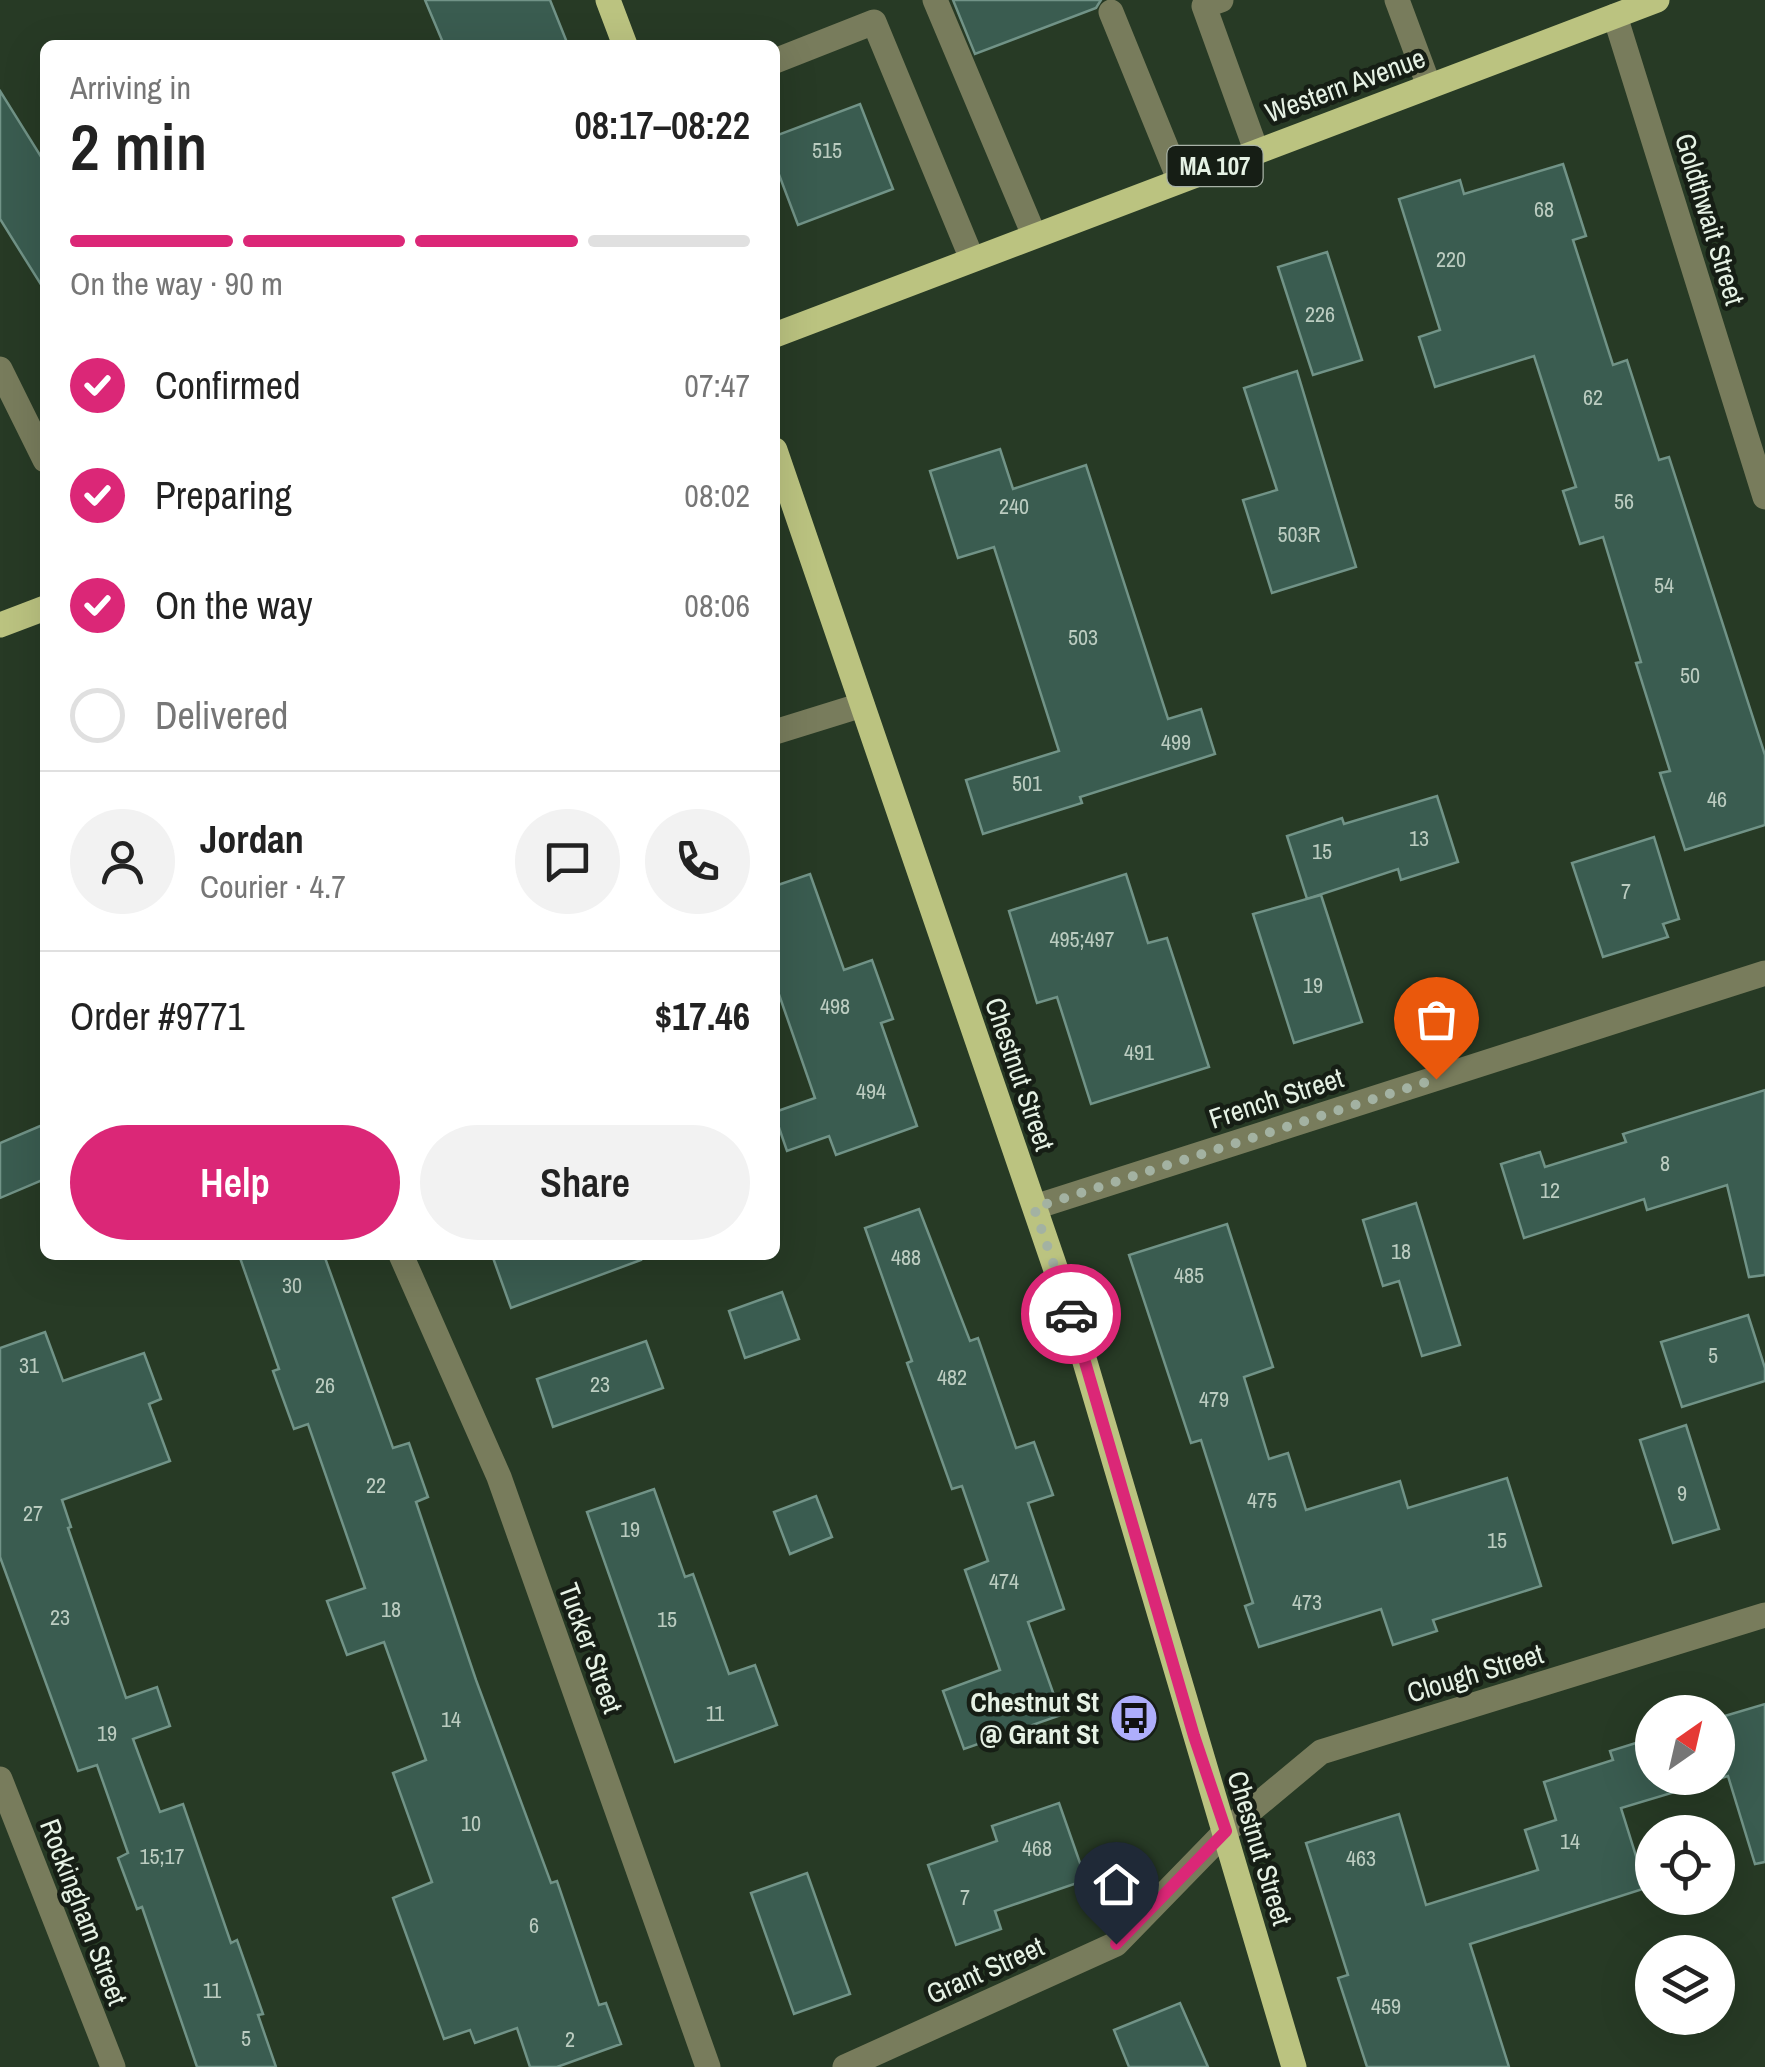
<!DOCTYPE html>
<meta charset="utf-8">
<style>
:root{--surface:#fff;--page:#f2f2f2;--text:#222;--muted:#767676;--line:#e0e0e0;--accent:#db2777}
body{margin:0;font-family:"Archivo Narrow",sans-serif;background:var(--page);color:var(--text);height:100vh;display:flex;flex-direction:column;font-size:38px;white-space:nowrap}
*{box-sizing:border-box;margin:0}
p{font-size:32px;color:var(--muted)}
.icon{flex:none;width:55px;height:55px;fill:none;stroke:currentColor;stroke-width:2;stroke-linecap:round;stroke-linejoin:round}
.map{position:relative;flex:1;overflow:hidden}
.panel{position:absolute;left:40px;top:40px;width:740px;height:1220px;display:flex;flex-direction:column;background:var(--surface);border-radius:15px;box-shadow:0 10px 40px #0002}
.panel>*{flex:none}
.needle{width:65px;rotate:34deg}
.fabs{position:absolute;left:1635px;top:1695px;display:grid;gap:20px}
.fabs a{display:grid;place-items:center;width:100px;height:100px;border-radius:50%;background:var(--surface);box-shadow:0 10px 40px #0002;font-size:50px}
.pin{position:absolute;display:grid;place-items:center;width:85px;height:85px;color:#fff;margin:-102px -42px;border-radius:50% 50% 50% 0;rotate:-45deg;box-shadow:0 0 10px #0007}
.pin .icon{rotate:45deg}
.courier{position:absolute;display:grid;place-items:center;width:100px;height:100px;margin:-50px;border:8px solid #db2777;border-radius:50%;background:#fff;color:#222;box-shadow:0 2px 12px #0007}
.summary em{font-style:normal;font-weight:600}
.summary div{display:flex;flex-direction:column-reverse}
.summary{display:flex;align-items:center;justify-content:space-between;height:170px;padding:0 30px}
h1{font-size:65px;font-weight:600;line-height:75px}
.bar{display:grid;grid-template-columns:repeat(4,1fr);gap:15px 10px;align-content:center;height:120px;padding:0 30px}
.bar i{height:12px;border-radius:8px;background:var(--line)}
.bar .on{background:var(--accent)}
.bar p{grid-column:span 4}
.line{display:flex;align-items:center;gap:25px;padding:0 30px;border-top:2px solid var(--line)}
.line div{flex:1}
.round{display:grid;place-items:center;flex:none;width:105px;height:105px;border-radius:52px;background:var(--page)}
ol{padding:0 30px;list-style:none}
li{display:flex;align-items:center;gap:30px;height:110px}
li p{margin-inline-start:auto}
li .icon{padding:10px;border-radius:50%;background:var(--accent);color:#fff;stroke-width:4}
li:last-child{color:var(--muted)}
li i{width:55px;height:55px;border:5px solid var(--line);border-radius:50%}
.button{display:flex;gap:20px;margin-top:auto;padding:20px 30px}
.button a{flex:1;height:115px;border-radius:60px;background:var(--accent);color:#fff;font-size:40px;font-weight:600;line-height:115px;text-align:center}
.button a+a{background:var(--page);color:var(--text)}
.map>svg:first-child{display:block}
</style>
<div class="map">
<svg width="1765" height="2067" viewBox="0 0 1765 2067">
<rect width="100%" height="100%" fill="#273a25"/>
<!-- building -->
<g fill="#3a5c50" stroke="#719387" stroke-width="2.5">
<path d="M425,0H550L568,45H444Z"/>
<path d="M953,0H1101L1096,8L975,54Z"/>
<path d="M0,91L45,163V291L0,219Z"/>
<path d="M860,104L893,189L798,225L775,164V136Z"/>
<path d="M1563,164L1586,236L1573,240L1613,365L1627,360L1659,460L1669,457L1765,755V825L1685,850L1660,773L1670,771L1636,663L1641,662L1603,537L1580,544L1563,491L1576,487L1534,356L1435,387L1419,337L1440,330L1399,199L1460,180L1464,194Z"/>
<path d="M1327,252L1362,360L1313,375L1278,267Z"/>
<path d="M1297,371L1356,567L1272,593L1243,500L1277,490L1244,388Z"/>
<path d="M1000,449L1013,489L1086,465L1168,719L1201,709L1215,754L1080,797L1082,803L983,834L966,780L1059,751L994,547L958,558L930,471Z"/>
<path d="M1437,796L1458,862L1401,880L1398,869L1307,899L1287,836L1342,818L1344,824Z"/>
<path d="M1654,837L1679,919L1663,924L1668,937L1603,957L1572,863Z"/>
<path d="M810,874L844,970L872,960L893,1019L881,1023L917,1126L836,1155L829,1136L787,1151L775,1116V1112L815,1098L775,983V886Z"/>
<path d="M1126,874L1148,943L1167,938L1209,1067L1091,1104L1057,997L1037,1003L1009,911Z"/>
<path d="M1321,895L1362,1022L1294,1043L1253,914Z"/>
<path d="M1765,1090V1275L1749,1277L1727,1185L1647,1210L1644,1199L1524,1238L1501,1164L1540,1152L1545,1167L1626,1142L1623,1134Z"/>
<path d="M45,1124V1179L0,1198V1143Z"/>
<path d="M1416,1203L1460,1345L1422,1356L1399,1281L1383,1286L1363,1220Z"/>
<path d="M919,1209L970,1341L978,1338L1016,1448L1034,1442L1053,1495L1028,1503L1064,1609L1028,1622L1061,1715L964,1749L943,1691L1000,1670L965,1570L988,1561L962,1486L952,1489L907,1363L912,1361L865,1228Z"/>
<path d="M1227,1224L1273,1367L1244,1377L1269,1459L1288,1453L1306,1510L1400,1481L1408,1508L1507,1478L1541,1586L1433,1620L1437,1631L1393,1645L1381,1609L1259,1647L1245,1606L1253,1603L1201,1440L1191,1443L1129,1255Z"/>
<path d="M239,1255H324L393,1448L409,1443L428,1497L416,1502L476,1680L551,1883L557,1881L599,2005L606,2003L621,2044L557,2067H530L517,2028L475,2043L470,2030L444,2039L393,1898L432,1882L393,1773L426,1760L384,1642L347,1655L327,1601L365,1588L308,1424L294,1429L273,1371L279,1369Z"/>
<path d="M492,1255H640L641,1260L511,1308Z"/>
<path d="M782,1292L799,1339L745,1358L729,1311Z"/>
<path d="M1748,1315L1765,1368V1381L1682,1407L1661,1342Z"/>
<path d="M45,1332L63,1381L144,1353L161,1399L149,1404L170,1461L62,1500L71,1527L68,1528L126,1698L157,1687L170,1726L133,1739L160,1812L183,1804L231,1943L237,1940L263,2014L258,2015L276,2067H197L142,1907L137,1909L118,1858L128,1853L97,1765L78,1771L0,1557V1348Z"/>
<path d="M646,1341L663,1388L553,1427L537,1379Z"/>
<path d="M1686,1425L1719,1529L1673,1543L1640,1440Z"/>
<path d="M654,1489L685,1577L693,1574L729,1674L755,1665L777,1725L675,1762L587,1512Z"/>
<path d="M816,1496L832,1537L790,1554L774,1512Z"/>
<path d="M1765,1704V1862L1755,1864L1728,1776L1621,1808L1646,1888L1470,1944L1509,2067H1367L1338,1978L1348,1975L1306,1843L1399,1814L1426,1905L1538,1870L1525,1830L1556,1820L1544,1782L1613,1760L1610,1751L1652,1738V1778H1718V1718Z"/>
<path d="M1059,1803L1086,1880L995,1911L1001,1929L956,1945L928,1865L997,1841L992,1826Z"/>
<path d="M807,1873L850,1994L794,2014L751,1893Z"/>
<path d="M1180,2003L1208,2067H1129L1114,2030Z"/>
</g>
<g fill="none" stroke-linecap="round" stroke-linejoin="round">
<!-- minor -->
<g stroke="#787c5c" stroke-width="25">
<path d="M935,0L1034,235"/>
<path d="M1221,0L1204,6L1256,150"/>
<path d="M1397,0L1429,86"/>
<path d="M1111,12L1179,179"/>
<path d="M1615,16L1765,497"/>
<path d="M775,61L874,22L972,259"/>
<path d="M0,369L45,460"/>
<path d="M775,732L862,705"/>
<path d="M1035,1207L1765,973"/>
<path d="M401,1255L499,1477L708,2067"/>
<path d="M0,1779L113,2067"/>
<path d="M845,2067L1116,1944L1226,1831L1321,1752L1765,1615"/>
</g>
<!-- major -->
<g stroke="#bbc380" stroke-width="25">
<path d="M608,0L625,45"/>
<path d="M775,335L1657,0"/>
<path d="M775,450L1069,1308L1294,2067"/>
<path d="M0,625L45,608"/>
</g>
</g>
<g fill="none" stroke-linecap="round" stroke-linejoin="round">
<!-- done -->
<path stroke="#a3b2a2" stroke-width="10" stroke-dasharray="0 18" d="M1071,1314L1034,1208L1436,1079"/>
<!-- route -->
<path stroke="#db2777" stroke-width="12" d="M1071,1314L1194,1736L1226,1831L1116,1944"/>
</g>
<!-- icons -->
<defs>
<g id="bus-disc" transform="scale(2.5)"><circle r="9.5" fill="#aeaefb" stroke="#161e15"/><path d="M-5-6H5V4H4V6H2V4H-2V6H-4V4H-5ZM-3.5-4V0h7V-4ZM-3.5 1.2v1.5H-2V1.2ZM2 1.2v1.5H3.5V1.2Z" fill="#111"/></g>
</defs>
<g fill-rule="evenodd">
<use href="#bus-disc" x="1134" y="1718"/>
</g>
<g text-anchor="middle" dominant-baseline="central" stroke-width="9" stroke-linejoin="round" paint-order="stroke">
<!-- number labels -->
<g font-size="22" fill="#bbccc0">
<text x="827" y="150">515</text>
<text x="1544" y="209">68</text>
<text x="1451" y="259">220</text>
<text x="1320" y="314">226</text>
<text x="1593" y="397">62</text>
<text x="1624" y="501">56</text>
<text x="1014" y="506">240</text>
<text x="1299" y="534">503R</text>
<text x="1664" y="585">54</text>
<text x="1083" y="637">503</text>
<text x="1690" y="675">50</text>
<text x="1176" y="742">499</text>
<text x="1027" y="783">501</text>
<text x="1717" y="799">46</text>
<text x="1419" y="838">13</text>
<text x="1322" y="851">15</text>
<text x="1626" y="891">7</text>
<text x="1082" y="939">495;497</text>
<text x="1313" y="985">19</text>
<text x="835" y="1006">498</text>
<text x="1139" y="1052">491</text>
<text x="871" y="1091">494</text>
<text x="1665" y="1163">8</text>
<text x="1550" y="1190">12</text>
<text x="1401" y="1251">18</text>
<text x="906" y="1257">488</text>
<text x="1189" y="1275">485</text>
<text x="292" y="1285">30</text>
<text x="1713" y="1355">5</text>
<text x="29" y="1365">31</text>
<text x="952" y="1377">482</text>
<text x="600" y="1384">23</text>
<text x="325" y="1385">26</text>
<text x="1214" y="1399">479</text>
<text x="376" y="1485">22</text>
<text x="1682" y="1493">9</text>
<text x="1262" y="1500">475</text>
<text x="33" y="1513">27</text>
<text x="630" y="1529">19</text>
<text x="1497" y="1540">15</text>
<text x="1004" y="1581">474</text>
<text x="1307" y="1602">473</text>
<text x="391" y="1609">18</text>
<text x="60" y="1617">23</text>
<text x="667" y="1619">15</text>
<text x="715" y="1713">11</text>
<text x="451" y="1719">14</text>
<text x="107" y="1733">19</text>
<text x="471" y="1823">10</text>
<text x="1570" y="1841">14</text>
<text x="1037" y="1848">468</text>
<text x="162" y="1856">15;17</text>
<text x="1361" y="1858">463</text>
<text x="965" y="1897">7</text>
<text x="534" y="1925">6</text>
<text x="212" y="1990">11</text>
<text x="1386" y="2006">459</text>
<text x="246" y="2038">5</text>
<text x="570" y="2039">2</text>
</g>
<!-- shield labels -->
<rect fill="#161e15" stroke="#a8b2a7" stroke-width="2.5" x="1167.5" y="146" width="95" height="40" rx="8"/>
<g font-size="25" font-weight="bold" fill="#e6f2e5">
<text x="1215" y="166">MA 107</text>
</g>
<!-- street labels -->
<g font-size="28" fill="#e6f2e5" stroke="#161e15">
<text transform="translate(1345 85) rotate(-20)">Western Avenue</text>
<text transform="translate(1710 219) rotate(73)">Goldthwait Street</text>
<text transform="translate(1020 1074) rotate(71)">Chestnut Street</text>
<text transform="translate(1276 1098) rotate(-18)">French Street</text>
<text transform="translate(591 1648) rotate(70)">Tucker Street</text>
<text transform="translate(1475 1673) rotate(-17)">Clough Street</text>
<text transform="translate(1260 1848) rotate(73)">Chestnut Street</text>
<text transform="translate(84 1912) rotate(69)">Rockingham Street</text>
<text transform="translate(985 1970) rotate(-24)">Grant Street</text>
</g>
<!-- poi labels -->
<g font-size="28" font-weight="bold" fill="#e6f2e5" stroke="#161e15" text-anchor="end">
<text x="1099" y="1702">Chestnut St<tspan x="1099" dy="32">@ Grant St</tspan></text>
</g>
</g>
</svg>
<div class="fabs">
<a><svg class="needle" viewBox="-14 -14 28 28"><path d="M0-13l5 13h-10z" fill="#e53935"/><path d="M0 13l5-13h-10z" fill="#767676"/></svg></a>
<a><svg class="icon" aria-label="locate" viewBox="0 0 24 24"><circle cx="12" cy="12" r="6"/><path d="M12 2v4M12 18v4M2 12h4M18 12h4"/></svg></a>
<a><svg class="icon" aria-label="layers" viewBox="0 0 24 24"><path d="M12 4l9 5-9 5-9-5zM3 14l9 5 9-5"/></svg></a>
</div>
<div class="pin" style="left:1436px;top:1079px;background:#ea580c"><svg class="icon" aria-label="bag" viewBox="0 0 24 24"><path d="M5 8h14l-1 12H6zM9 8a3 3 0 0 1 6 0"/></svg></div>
<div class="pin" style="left:1116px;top:1944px;background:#1f2937"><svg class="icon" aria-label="home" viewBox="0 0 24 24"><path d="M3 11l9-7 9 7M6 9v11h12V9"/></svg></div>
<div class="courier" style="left:1071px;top:1314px"><svg class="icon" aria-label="car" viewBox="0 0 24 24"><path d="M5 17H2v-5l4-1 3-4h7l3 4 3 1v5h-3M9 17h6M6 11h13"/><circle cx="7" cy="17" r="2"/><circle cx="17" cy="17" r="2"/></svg></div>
<section class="panel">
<div class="summary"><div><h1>2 min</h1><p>Arriving in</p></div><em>08:17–08:22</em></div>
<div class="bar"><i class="on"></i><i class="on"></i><i class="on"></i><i></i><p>On the way · 90 m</p></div>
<ol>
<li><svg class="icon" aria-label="check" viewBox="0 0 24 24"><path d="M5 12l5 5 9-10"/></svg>Confirmed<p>07:47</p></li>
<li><svg class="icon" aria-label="check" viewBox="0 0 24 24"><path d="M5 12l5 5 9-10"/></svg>Preparing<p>08:02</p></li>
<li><svg class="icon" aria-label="check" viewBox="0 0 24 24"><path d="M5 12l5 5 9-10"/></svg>On the way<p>08:06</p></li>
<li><i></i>Delivered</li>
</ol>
<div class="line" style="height:180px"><a class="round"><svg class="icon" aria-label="person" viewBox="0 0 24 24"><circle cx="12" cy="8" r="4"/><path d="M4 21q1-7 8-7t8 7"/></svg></a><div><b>Jordan</b><p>Courier · 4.7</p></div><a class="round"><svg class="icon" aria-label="chat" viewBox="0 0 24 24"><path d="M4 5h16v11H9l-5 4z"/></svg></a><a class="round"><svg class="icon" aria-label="phone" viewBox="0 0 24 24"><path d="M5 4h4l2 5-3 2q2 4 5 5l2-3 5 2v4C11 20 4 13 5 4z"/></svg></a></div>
<div class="line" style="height:130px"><div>Order #9771</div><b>$17.46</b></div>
<div class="button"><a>Help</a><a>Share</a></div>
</section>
</div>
